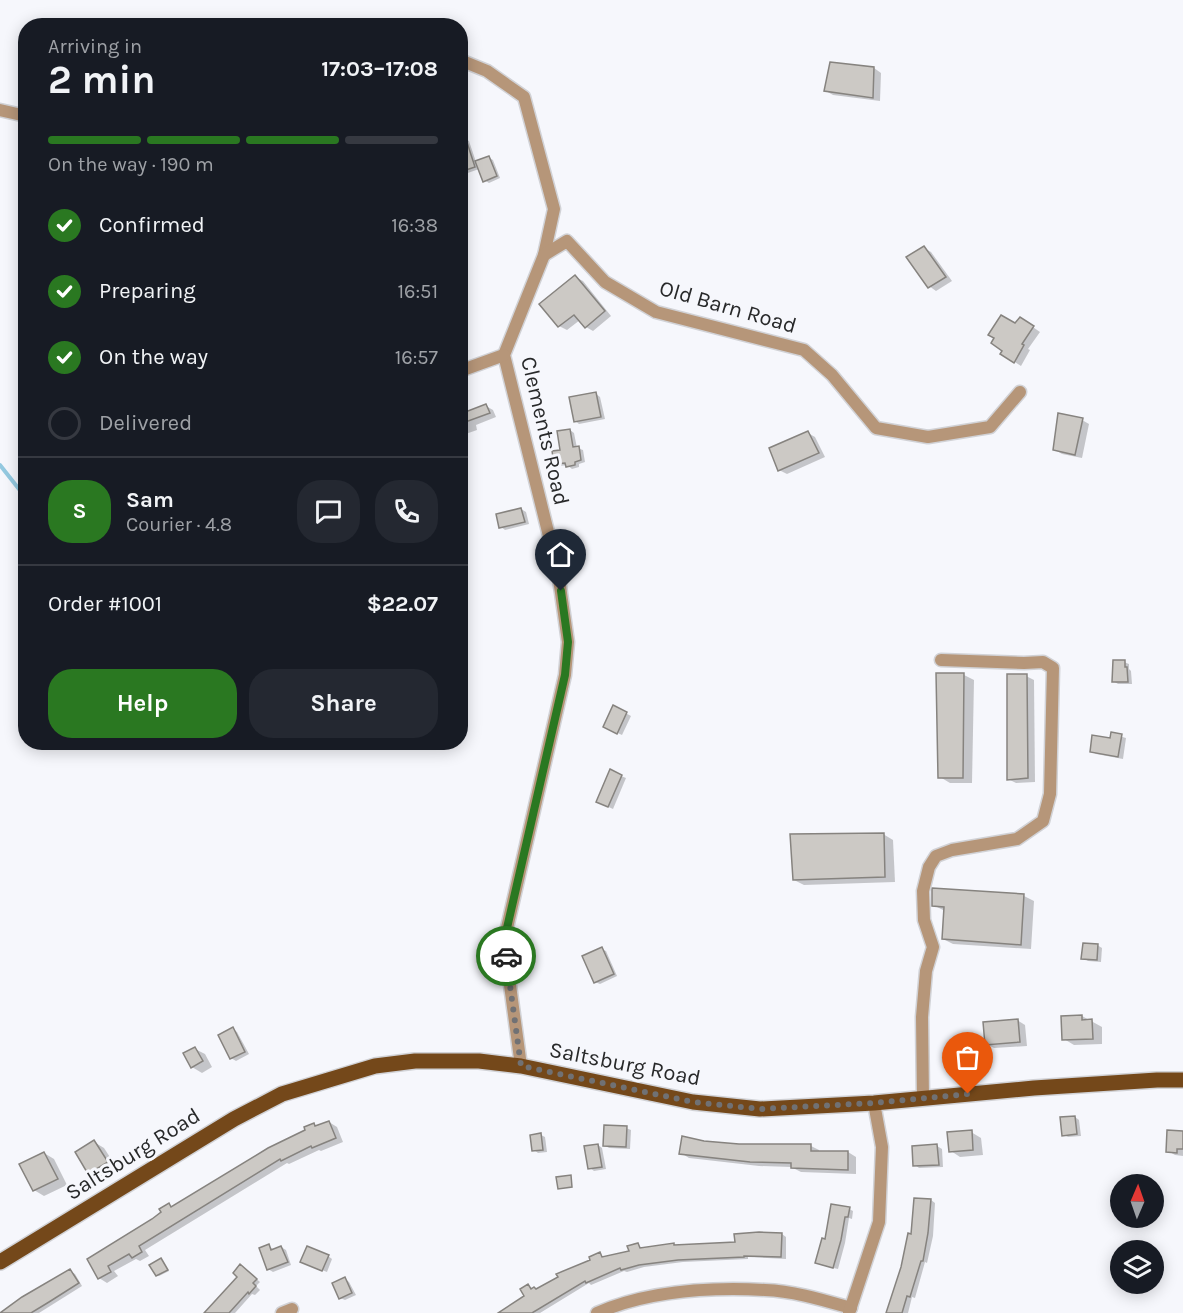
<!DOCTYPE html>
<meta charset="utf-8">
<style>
:root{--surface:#171b24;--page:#242831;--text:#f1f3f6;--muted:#9ea1a6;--line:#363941;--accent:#2a7821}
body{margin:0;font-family:Karla,sans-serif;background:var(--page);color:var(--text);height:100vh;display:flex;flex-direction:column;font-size:22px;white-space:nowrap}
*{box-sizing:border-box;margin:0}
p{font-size:20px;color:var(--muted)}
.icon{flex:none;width:33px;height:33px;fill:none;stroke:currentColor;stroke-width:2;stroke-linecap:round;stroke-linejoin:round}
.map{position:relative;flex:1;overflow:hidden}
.drawer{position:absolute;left:18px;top:18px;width:450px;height:732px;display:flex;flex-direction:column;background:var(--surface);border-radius:24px;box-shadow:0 3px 15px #0003}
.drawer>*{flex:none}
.needle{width:39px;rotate:2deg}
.buttons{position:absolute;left:1110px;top:1174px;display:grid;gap:12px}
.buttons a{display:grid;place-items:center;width:54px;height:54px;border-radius:50%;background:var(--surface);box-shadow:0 3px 15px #0003;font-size:30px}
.pin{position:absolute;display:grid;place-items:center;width:51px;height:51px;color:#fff;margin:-62px -26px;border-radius:50% 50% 50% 0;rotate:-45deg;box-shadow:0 0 6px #0007}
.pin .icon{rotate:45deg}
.courier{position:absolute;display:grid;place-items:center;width:60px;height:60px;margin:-30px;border:4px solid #2a7821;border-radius:50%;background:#fff;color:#222;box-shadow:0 2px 8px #0007}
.summary em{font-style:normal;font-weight:700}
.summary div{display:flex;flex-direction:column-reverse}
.summary{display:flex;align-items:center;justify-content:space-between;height:102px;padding:0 30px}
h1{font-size:39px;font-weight:700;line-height:45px}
.bar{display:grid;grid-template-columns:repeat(4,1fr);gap:9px 6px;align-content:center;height:72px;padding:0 30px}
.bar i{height:8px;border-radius:4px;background:var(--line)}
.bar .selected{background:var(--accent)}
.bar p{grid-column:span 4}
.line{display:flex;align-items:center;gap:15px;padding:0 30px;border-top:2px solid var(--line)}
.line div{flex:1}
.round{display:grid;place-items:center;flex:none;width:63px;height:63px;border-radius:24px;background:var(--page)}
ol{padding:0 30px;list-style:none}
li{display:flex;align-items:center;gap:18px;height:66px}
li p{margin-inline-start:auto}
li .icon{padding:6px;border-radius:50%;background:var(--accent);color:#fff;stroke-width:4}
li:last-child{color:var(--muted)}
li i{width:33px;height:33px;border:3px solid var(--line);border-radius:50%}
.primary-button{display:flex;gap:12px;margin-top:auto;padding:12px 30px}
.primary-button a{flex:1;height:69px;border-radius:24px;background:var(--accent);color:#fff;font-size:24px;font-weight:700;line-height:69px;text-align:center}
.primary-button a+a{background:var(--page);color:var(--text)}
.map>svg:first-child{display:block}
</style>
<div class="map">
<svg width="1183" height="1313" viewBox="0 0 1183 1313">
<rect width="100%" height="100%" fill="#f6f7fc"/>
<!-- shadow -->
<g fill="#0003">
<path d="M874,68L881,73L880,101L833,95L826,91Z"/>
<path d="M465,139L469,141L476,162L488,157L493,160L500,178L489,183L484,180L479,169L465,174L461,171Z"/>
<path d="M924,248L931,252L952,281L936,291L929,286Z"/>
<path d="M575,277L583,281L611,316L593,331L586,327L580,320L567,330L559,326L542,304Z"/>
<path d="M1027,323L1040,332L1028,349L1030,350L1021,366L1002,354L1004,350L996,338L1015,325Z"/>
<path d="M596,394L600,397L605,419L579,424L575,421Z"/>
<path d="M486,406L493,410L496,417L476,425L477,430L460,436V410L464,409L470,412Z"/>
<path d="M1082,420L1089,424L1082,458L1062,454L1054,449Z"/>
<path d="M570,430L574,433L577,448L583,450L585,462L579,464V467L572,469L567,465L560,466L556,463Z"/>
<path d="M808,433L815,437L825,457L787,474L779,470Z"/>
<path d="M521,509L526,512L529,524L505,530L501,527Z"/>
<path d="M460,605L465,617L460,619Z"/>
<path d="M1124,662L1129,664V669L1131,671L1132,684H1118L1113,681Z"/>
<path d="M937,675H964L974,680L972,783H950L940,777Z"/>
<path d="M1026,676L1034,680L1035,782L1016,783L1008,779Z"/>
<path d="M614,707L631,716L622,735L609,729Z"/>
<path d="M1112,734L1126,738L1123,759L1096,754L1091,751L1111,740Z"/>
<path d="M621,776L626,778L613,809L602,804Z"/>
<path d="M883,834L893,840L895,882L804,885L794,880Z"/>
<path d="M1024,896L1034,901L1031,949L953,944L943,939L945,911L933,905Z"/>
<path d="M1097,945L1102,948L1101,962L1088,961L1083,958Z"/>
<path d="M601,949L606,951L617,976L600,984L595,982Z"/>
<path d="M1082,1016L1102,1027V1044L1074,1045L1064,1039Z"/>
<path d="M1017,1020L1025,1025L1027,1046L994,1048L986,1044Z"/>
<path d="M233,1029L237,1032L249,1054L236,1061L231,1058Z"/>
<path d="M195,1049L205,1054L212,1067L202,1073L192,1067Z"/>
<path d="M1075,1117L1079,1120L1081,1136L1068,1137L1064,1135Z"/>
<path d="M329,1122L337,1127L343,1142L321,1151L319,1150L289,1164L287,1163L145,1250L149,1256L140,1261L136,1259L114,1271L118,1276L107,1283L99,1278L89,1259L152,1220L169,1205L173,1207L314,1125L318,1127Z"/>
<path d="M626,1128L631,1130L630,1149L609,1148L604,1145Z"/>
<path d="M971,1132L981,1138L983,1155L960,1157L951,1151Z"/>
<path d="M1183,1132V1156L1175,1155L1168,1151Z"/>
<path d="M541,1135L545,1137L547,1152L538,1153L534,1150Z"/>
<path d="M94,1142L104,1148L117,1168L99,1179L89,1173Z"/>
<path d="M598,1145L602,1148L606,1169L594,1171L590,1168Z"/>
<path d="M739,1145L811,1146L819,1150V1153L848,1152L856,1157V1174L801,1172L791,1167L759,1166L689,1158L681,1153Z"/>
<path d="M937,1146L942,1149L943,1167L919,1168L915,1165Z"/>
<path d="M44,1153L54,1159L67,1185L44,1196L34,1190L21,1164Z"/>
<path d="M931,1200L935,1203L933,1236L927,1263L925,1262L915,1298L912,1297L908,1313H888L913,1236Z"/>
<path d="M849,1209L853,1211L852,1219L849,1218L845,1243L838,1269L821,1265L817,1262L826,1241Z"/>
<path d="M782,1234L786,1237V1259L748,1257V1259L683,1262L644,1267L627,1272L624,1271L591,1285L589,1283L540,1313H504L526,1296L528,1286L537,1290L592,1261L599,1254L605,1258L631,1253L638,1245L643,1249L736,1244Z"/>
<path d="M269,1246L274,1250L281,1247L286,1250L291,1265L273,1272L268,1269Z"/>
<path d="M328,1256L332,1259L327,1272L306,1264Z"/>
<path d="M161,1260L169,1271L159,1276L157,1275Z"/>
<path d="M245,1269L260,1282L256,1286L260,1290L255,1295L252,1294L235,1313H207Z"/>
<path d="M70,1271L75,1274L82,1286L39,1313H0Z"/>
<path d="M345,1279L349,1282L356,1295L345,1300L340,1298Z"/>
</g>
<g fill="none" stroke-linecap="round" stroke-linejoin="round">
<!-- stream -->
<path stroke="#94c9e0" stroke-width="4" d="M0,465L26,498"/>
</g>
<!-- building -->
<g fill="#ccc9c5" stroke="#86837f" stroke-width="1.5">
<path d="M830,62L874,67L873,98L824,91Z"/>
<path d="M460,130H463L475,167L460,172Z"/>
<path d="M489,156L497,176L483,182L475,161Z"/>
<path d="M924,246L946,277L928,288L906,257Z"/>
<path d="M575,275L605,311L585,328L574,315L558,327L539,304Z"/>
<path d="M1001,315L1015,323L1020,317L1034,326L1022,344L1024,345L1014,363L1000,354L1002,351L991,343L994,338L988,335Z"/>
<path d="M596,392L601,417L574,422L569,397Z"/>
<path d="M486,404L490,413L460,424V414Z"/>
<path d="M1058,413L1083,418L1075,455L1053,450Z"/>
<path d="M570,429L573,447L579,446L581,460L575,462V465L566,467L565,463L554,464L552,451L560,450L557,431Z"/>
<path d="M808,431L819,453L778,471L769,448Z"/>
<path d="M521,508L525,522L499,528L496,514Z"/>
<path d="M1113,660H1125V667H1127L1128,682H1112Z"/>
<path d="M936,673H964L963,778H938Z"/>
<path d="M1007,674H1027L1028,778L1007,780Z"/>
<path d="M613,705L627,712L617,734L603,727Z"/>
<path d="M1111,732L1122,734L1118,757L1090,752L1092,735L1110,738Z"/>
<path d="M610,769L622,775L608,807L596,802Z"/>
<path d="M884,833L885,877L793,880L790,834Z"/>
<path d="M932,888L1024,894L1021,945L942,939L944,907L932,906Z"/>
<path d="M1083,943L1098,944L1097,960L1081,959Z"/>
<path d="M602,947L614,974L594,983L582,956Z"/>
<path d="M1082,1015V1020L1092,1019L1093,1039L1062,1040L1061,1016Z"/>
<path d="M1018,1019L1020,1042L985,1045L983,1022Z"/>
<path d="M233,1027L245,1052L230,1059L218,1035Z"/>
<path d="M195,1047L203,1061L191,1068L183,1053Z"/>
<path d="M1075,1116L1077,1134L1062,1136L1060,1117Z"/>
<path d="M329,1121L336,1138L312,1148L311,1146L281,1161L280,1159L139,1246L142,1252L132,1258L129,1254L108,1266L111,1272L98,1279L87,1259L152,1219L161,1212L159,1209L169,1203L171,1207L268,1148L305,1130L304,1127L314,1123L315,1126Z"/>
<path d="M604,1125L627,1126L626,1147L603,1146Z"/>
<path d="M972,1130L973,1150L949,1152L947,1132Z"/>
<path d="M1167,1130L1183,1131V1149H1177V1153L1166,1152Z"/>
<path d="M541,1133L543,1150L532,1151L530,1135Z"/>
<path d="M682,1136L704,1141L739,1144H811V1151H848V1170L791,1168V1163L750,1162L679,1154Z"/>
<path d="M94,1140L108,1162L88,1174L75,1152Z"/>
<path d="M598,1144L602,1167L588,1169L584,1146Z"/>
<path d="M937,1144L939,1165L913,1166L912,1146Z"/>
<path d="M44,1152L58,1179L33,1191L19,1164Z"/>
<path d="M571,1175L572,1187L558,1189L556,1177Z"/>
<path d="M914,1198L931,1199L928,1233L923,1261H921L910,1297L907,1296L902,1313H886L901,1267L908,1233L911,1234Z"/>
<path d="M831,1204L850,1207L848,1217H845L841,1240L833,1268L815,1263L822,1238L825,1239Z"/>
<path d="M759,1232L782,1233L781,1257L744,1256V1257L678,1260L639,1265L621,1270L620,1268L586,1283L585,1281L532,1313H498L524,1296L520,1289L528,1284L531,1289L534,1287L536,1289L558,1277L556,1274L590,1260L589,1257L600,1252L602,1257L629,1251L627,1246L638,1243L640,1248L674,1243V1245L735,1242L734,1234Z"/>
<path d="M269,1244L271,1250L281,1246L288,1262L267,1270L259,1248Z"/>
<path d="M307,1246L329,1255L322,1271L300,1262Z"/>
<path d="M161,1258L168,1270L156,1276L149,1265Z"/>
<path d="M240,1264L257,1279L253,1283L256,1286L249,1294L248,1292L229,1313H204L237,1277L233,1273Z"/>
<path d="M70,1269L79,1283L49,1302L31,1313H0L22,1297Z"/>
<path d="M345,1277L352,1293L339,1299L332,1283Z"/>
</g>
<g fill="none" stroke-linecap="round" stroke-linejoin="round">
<!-- minor casing -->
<g stroke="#d1d2d6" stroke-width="15">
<g id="minor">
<path d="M460,60L487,71L524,97L554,209L544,255L504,355L558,572L568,642L565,675L504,941L521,1066"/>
<path d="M0,110L26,116"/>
<path d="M544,255L567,241L605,282L656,312L804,350L832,375L876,428L928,437L990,427L1020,392"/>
<path d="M460,371L504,355"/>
<path d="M923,1099L922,1017L926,971L933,947L924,920L923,891L929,867L936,856L952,850L1017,839L1043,821L1050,794L1053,668L1043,662L1024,663L941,660"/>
<path d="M282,1313L292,1309"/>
<path d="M597,1313C648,1291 709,1287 765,1290C794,1291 823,1300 851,1308"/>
<path d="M849,1313L879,1222L882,1147L874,1103"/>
</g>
</g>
<!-- major casing -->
<g stroke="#d1d2d6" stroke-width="18">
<path id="major" d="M0,1262L234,1119L282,1094L375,1066L415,1061H479L521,1066L693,1102L760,1109L874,1103L1034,1088L1157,1080H1183"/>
</g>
<!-- minor -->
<use href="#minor" stroke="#b69679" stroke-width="12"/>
<!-- major -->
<use href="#major" stroke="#74481a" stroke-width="15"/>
</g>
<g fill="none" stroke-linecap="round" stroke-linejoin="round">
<!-- done -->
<path stroke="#707174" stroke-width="6" stroke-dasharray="0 10.8" d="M506,956L521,1066L693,1102L760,1109L874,1103L968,1094"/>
<!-- route -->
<path stroke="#2a7821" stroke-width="8" d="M506,956L504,941L565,675L568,642L561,591"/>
</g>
<g text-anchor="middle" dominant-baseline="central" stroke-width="6" stroke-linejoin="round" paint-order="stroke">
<!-- street labels -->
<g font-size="22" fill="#28292a" stroke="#f6f7fc">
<text transform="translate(728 307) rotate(16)">Old Barn Road</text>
<text transform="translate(545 431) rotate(77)">Clements Road</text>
<text transform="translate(625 1064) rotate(11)">Saltsburg Road</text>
<text transform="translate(133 1154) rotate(-32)">Saltsburg Road</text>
</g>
</g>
</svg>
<div class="buttons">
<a><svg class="needle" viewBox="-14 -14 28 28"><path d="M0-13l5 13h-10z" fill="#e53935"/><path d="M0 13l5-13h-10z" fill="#9ea1a6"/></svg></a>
<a><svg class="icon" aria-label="layers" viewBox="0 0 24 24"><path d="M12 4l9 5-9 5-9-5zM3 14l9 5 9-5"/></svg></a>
</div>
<div class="pin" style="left:968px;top:1094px;background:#ea580c"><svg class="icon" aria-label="bag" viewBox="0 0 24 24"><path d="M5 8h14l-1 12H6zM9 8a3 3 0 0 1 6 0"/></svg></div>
<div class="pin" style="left:561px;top:591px;background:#1f2937"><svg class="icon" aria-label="home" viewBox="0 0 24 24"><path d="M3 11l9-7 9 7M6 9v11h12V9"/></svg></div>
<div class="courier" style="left:506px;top:956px"><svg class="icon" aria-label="car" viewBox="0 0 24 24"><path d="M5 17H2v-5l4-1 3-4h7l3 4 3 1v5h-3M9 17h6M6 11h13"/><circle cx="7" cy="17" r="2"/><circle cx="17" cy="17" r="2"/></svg></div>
<section class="drawer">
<div class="summary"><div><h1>2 min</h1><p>Arriving in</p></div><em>17:03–17:08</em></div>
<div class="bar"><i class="selected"></i><i class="selected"></i><i class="selected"></i><i></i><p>On the way · 190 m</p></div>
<ol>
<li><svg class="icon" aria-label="check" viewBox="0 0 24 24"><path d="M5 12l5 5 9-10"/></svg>Confirmed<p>16:38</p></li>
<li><svg class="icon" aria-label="check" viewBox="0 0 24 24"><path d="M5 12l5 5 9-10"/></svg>Preparing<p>16:51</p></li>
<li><svg class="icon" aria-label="check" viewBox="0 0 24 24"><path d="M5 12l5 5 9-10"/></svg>On the way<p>16:57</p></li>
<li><i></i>Delivered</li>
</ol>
<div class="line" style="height:108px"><b class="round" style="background:var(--accent);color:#fff">S</b><div><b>Sam</b><p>Courier · 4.8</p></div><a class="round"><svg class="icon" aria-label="chat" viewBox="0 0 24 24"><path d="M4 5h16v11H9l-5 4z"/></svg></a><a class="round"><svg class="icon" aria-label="phone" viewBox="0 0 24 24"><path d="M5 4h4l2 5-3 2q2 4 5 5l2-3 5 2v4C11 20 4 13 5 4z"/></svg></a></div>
<div class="line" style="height:78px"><div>Order #1001</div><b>$22.07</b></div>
<div class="primary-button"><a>Help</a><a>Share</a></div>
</section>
</div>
